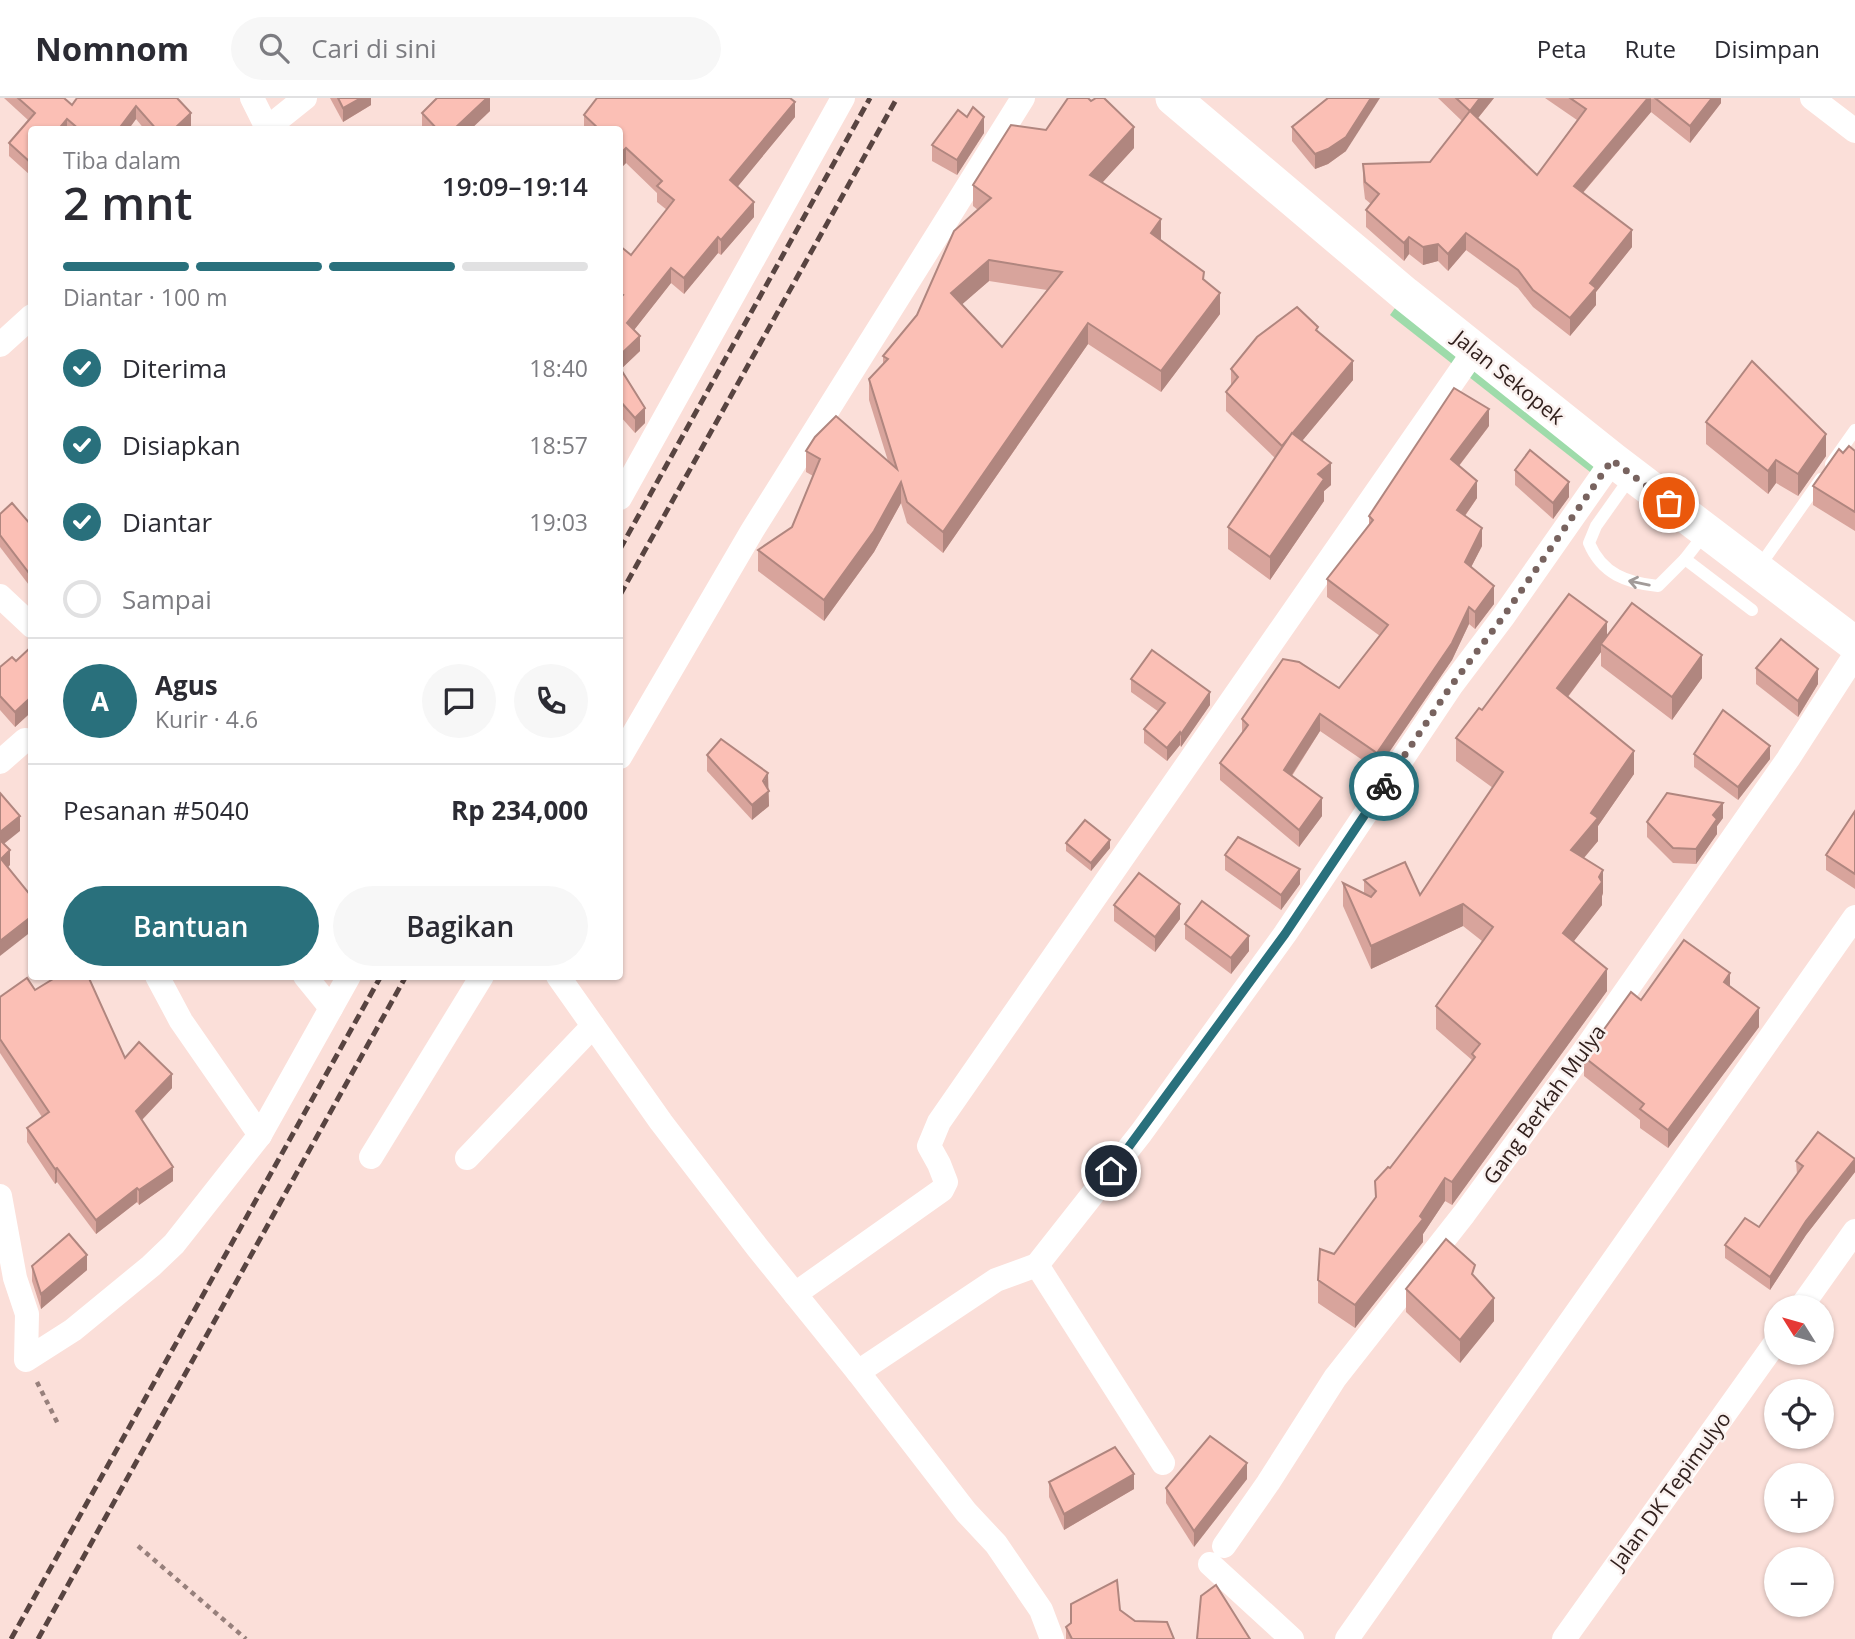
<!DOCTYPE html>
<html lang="id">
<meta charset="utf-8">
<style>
:root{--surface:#fff;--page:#f7f7f7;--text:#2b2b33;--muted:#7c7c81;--line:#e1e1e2;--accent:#29707c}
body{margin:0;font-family:"Open Sans",sans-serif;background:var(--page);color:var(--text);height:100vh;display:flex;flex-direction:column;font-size:26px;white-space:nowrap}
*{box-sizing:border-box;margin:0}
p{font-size:23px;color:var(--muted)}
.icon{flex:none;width:38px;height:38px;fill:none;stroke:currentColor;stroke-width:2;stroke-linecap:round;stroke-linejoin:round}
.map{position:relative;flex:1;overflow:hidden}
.drawer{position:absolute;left:28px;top:28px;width:595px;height:854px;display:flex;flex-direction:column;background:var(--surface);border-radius:7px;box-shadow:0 2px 5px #0004}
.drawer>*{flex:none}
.needle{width:46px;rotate:307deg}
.tools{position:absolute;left:1764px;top:1197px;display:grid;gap:14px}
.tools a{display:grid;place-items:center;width:70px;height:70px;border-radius:50%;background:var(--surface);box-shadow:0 2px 5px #0004;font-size:35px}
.pin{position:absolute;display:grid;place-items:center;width:60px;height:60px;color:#fff;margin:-30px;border:4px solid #fff;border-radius:50%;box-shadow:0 2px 7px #0007}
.courier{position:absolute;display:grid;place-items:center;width:70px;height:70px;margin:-35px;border:5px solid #29707c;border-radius:50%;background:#fff;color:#222;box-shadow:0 2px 9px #0007}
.head em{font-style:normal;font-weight:600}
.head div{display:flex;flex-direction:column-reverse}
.head{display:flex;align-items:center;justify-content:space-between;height:119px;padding:0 35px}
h1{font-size:46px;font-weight:600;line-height:52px}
.bar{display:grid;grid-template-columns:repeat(4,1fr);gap:10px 7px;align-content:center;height:84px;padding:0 35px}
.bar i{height:9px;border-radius:5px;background:var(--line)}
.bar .current{background:var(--accent)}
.bar p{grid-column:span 4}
.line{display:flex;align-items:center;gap:18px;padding:0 35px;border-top:2px solid var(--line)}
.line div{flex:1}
.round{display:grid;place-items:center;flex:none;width:74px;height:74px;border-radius:37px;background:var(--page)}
ol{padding:0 35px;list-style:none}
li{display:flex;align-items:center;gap:21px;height:77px}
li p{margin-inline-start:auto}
li .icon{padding:7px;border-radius:50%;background:var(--accent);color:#fff;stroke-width:4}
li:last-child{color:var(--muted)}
li i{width:38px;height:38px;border:4px solid var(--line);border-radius:50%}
.action{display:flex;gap:14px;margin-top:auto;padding:14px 35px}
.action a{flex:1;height:80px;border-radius:42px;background:var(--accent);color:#fff;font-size:28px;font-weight:600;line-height:80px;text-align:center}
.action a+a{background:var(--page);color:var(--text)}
header{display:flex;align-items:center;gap:42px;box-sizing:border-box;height:98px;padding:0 35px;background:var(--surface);border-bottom:2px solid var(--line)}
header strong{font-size:33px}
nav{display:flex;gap:38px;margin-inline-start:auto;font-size:24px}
.search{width:490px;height:63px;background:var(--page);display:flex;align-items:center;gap:18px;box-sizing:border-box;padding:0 24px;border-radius:38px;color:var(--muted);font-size:26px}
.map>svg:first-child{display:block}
</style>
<header>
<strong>Nomnom</strong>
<div class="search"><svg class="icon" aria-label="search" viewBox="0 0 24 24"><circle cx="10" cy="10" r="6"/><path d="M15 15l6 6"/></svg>Cari di sini</div>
<nav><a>Peta</a><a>Rute</a><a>Disimpan</a></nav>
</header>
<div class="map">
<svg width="1855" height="1541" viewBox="0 0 1855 1541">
<rect width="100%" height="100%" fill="#fbdfd9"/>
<!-- green -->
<path fill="#9edbaa" d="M1405,196L1613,362L1599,381L1390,217Z"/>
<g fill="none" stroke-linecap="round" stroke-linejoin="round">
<!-- path -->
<g stroke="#97807c" stroke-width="4.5" stroke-dasharray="5 5" stroke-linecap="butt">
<path d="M37,1284L59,1328"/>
<path d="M138,1448L246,1541"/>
</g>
<!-- lane -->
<g stroke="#fff" stroke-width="12">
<path d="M1831,366L1855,332"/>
<path d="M1630,380L1596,428L1589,445C1602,476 1627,485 1658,488L1685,461L1706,434"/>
<path d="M1685,461L1752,512"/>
<path d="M1759,469L1821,381"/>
</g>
<!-- street -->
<g stroke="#fff" stroke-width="24">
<path d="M252,0L268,32"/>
<path d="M1812,0L1855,33"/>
<path d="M265,32L305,0"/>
<path d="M0,247L32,218"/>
<path d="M620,400L843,0"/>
<path d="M0,498L32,528"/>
<path d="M620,659L752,433L1023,0"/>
<path d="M0,664L25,642"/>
<path d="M157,878L181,923L260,1037"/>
<path d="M305,878L331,910"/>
<path d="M558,878L661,1024L757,1149L858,1274L966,1414L996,1446L1041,1512L1052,1541"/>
<path d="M371,1059L482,878"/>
<path d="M467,1060L593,928"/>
<path d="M0,1098L15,1180L27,1216L26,1262L73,1232L151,1168L174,1146L260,1037L349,878"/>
<path d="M1037,1167L1141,1035L1285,836L1451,588L1503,519L1613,362"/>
<path d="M1037,1167L1163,1365"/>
<path d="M795,1196L942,1092L946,1084L939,1066L929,1048L939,1024L1475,252"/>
<path d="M1801,1209L1855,1133"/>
<path d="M858,1274L996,1182L1037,1167"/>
<path d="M1224,1448L1268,1385L1335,1280L1464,1116L1586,950L1788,661L1855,557"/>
<path d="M1210,1466L1292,1541"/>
<path d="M1347,1541L1855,819"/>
<path d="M1564,1541L1776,1244"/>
</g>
<!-- secondary -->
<path stroke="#fff" stroke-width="35" d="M1173,0L1405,196L1613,362L1855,546"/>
<!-- rail -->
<g stroke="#584441" stroke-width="5" stroke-dasharray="10 5" stroke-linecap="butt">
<path d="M620,451L870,0"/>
<path d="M620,497L897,0"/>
<path d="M11,1541L381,878"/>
<path d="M38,1541L406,878"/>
</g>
</g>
<!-- wall -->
<g fill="#d8a49c" fill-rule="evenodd">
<path d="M4,0H64L72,7L177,0L191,28L187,32H145L136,21L128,32H32L30,77L9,58V45L28,22Z"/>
<path d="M330,0H371V7L343,24Z"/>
<path d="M490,0V13L470,32H423L422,30V15Z"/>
<path d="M1438,0H1494L1478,20L1537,77L1577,22L1545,0H1721V5L1690,45L1651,14L1583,95L1632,149L1596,194V207L1570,238L1533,209L1518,190L1466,152L1448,173L1438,163L1423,167L1409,156L1404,163L1366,129V112L1371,106L1365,101L1363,84V66L1430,64L1462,23Z"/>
<path d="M584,17L795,19L737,89L754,119L721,157L718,155L684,196L671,185L634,232L640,253L621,271L645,325L635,335L620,318V148L631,157L667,112L657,104V95L626,65L623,68L620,65V32H584Z"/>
<path d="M1292,29L1346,53L1328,66L1315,71L1292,43Z"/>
<path d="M984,35L957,77L932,63V47Z"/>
<path d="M1134,50L1102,85L1161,142L1204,182L1220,216L1161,294L1088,246L943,455L907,425L901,405L874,454L824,523L758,473V452L792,429L813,378L806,374V353L888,363L869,302V281L883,266V258L917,217L978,112L973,108V87ZM989,183L1047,192L1002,249L962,206Z"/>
<path d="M1318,234L1353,282L1302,343L1331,387L1324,393V403L1270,482L1228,451V429L1275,360L1226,313V294L1231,288V271Z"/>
<path d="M1706,324L1826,358L1798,398L1776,385L1768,396L1706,346Z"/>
<path d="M1489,328L1459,368L1477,400L1465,418L1482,448L1471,469L1494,506L1475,531L1469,526L1452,562L1377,672L1320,633L1292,678L1322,718L1299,749L1220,682V665L1242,636V621L1339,590L1380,538L1327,499V481L1369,427V418Z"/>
<path d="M1855,353V433L1813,407V388L1843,355Z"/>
<path d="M1515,372L1569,399L1553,421L1515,387Z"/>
<path d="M0,416L32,428V491L0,449Z"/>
<path d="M1607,538L1702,580L1672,622L1601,568V554L1568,599L1634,676L1598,728V743L1584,760L1603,795L1602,798V807L1574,843L1607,893L1452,1107L1445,1103L1423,1136V1144L1355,1230L1318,1205V1182L1334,1156L1375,1101V1083L1390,1070L1472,963V962L1436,931V908L1482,843L1463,828L1371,871L1343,808V785L1364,796V782L1420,797L1493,690L1456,663V640L1482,612Z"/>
<path d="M32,548V620L28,617L15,629L0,612V569L16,563Z"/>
<path d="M1756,570L1818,586L1798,619L1756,586Z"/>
<path d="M1131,581L1210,607L1181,649L1180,647L1167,663L1144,645V631L1159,614L1131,594Z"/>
<path d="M1694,656L1770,661L1738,702L1694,669Z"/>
<path d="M707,657L768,690L769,708L752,722L707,673Z"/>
<path d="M1855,713V791L1826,772V757Z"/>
<path d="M1723,720L1717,728V736L1696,766L1673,765L1647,739V724Z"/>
<path d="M1066,745L1110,750L1091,773L1066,753Z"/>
<path d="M1225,757L1300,786L1281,812L1225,772Z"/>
<path d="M1114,807L1180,821L1155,854L1114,823Z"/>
<path d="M1185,826L1249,853L1231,876L1185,841Z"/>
<path d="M1730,888L1759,929L1668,1050L1640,1030V1022L1584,978V959L1641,902Z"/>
<path d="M35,892L125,960L172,990L142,1022L173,1083L139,1107L137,1104L96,1136L57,1084L55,1086L27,1044V1030L42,1019L0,955V899Z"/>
<path d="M1796,1063L1855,1074L1806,1137L1770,1192L1725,1160V1147L1759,1129L1797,1077Z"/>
<path d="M32,1168L87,1172L41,1211L32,1183Z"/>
<path d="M1475,1179L1494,1223L1460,1265L1406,1214V1191Z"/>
<path d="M1247,1381L1194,1449L1166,1405V1390Z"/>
<path d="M1049,1384L1134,1391L1064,1432L1049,1399Z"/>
<path d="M1120,1512L1135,1523L1174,1541H1066V1529Z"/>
</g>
<!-- shaded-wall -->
<g fill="#b0867f">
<path d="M361,0H371V7L343,24V10Z"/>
<path d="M487,0H490V13L470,32H453Z"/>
<path d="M1371,0H1380L1346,53L1328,66L1315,71V56Z"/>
<path d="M1480,0H1494L1470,30V13Z"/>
<path d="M1648,0H1651V14L1574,105V88Z"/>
<path d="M1712,0H1721V5L1690,45V28Z"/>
<path d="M795,4V19L730,98V82Z"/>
<path d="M136,8V21L128,32H118Z"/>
<path d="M191,15V28L187,32H173Z"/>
<path d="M984,19V35L957,77V62Z"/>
<path d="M67,21V32H58Z"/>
<path d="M1134,29V50L1090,98V77Z"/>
<path d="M626,50V65L623,68V53Z"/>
<path d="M32,62V75L30,77V64Z"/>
<path d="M754,104V119L721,157V142Z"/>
<path d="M1161,121V142L1151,135Z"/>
<path d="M1632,132V149L1596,194V207L1570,238V220L1590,185Z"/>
<path d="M1466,135V152L1448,173V156Z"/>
<path d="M718,139V155L684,196V180Z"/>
<path d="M1409,139V156L1404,163V145Z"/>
<path d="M1438,146V163L1423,167V149Z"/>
<path d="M989,162V183L951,216V195Z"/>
<path d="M671,170V185L627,241V225Z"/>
<path d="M1220,195V216L1161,294V273Z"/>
<path d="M1088,225V246L943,455V434Z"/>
<path d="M640,238V253L620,272V257Z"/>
<path d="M1353,263V282L1282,367V348Z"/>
<path d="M645,310V325L635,335V320Z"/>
<path d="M1489,311V328L1451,378V361Z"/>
<path d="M1826,336V358L1798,398V376Z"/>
<path d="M1776,362V385L1768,396V373Z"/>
<path d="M1331,365V387L1324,393V403L1270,482V459L1318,376Z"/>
<path d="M1477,383V400L1457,429V412Z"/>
<path d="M901,384V405L874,454L824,523V502Z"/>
<path d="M1569,384V399L1553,421V405Z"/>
<path d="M1482,430V448L1465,481V464Z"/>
<path d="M1494,488V506L1475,531V514Z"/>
<path d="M1469,509V526L1452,562L1377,672V655Z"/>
<path d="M1607,524V547L1601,546V554L1557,613V590Z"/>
<path d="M1702,557V580L1672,622V599Z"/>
<path d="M1818,571V586L1798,619V603Z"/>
<path d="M1210,594V607L1181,649V636Z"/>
<path d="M28,602V617L15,629V614Z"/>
<path d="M1320,616V633L1284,689V672Z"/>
<path d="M1180,634V647L1167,663V650Z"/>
<path d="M1770,648V661L1738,702V689Z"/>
<path d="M1634,653V676L1598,728V743L1571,775V752L1591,715Z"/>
<path d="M768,675L769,708L752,722V707Z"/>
<path d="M1322,700V718L1299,749V732Z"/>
<path d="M1723,705V720L1717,728V736L1696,766V751L1713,717Z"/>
<path d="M20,718V733L0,749V734Z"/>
<path d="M1110,742V750L1091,773V765Z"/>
<path d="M10,752V767L1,777V761Z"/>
<path d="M1300,771V786L1281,812V797Z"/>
<path d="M1603,772V795L1602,798V807L1563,857V835Z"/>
<path d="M1180,806V821L1155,854V839Z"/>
<path d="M1463,806V828L1371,871V848Z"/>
<path d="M32,818V833L0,858V843Z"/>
<path d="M1249,838V853L1231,876V860Z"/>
<path d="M1607,871V893L1452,1107V1084Z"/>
<path d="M1730,875V893L1724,884Z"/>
<path d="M1759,910V929L1668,1050V1032Z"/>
<path d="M172,976V990L136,1028V1013Z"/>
<path d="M1855,1061V1074L1806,1137L1770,1192V1179L1806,1123Z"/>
<path d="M173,1069V1083L139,1107V1092Z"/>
<path d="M57,1070V1084L55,1086V1071Z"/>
<path d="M1445,1080V1103L1423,1136V1144L1355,1230V1207L1420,1118Z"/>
<path d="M137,1090V1104L96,1136V1122Z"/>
<path d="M87,1157V1172L41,1211V1196Z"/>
<path d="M1494,1200V1223L1460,1265V1242Z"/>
<path d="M1247,1365V1381L1194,1449V1433Z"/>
<path d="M1134,1376V1391L1064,1432V1416Z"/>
</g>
<!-- building -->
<g fill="#fbbfb5" stroke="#b0867f" stroke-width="2" fill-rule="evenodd">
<path d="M18,0H64L72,7L77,0H177L191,15L173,32H157L136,8L118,32H80L67,21L58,32H32V62L30,64L9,45L35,15Z"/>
<path d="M338,0H361L343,10Z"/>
<path d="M437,0H487L453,32H438L422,15Z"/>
<path d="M597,0H790L795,4L730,82L754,104L721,142L718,139L684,180L671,170L627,225L640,238L620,257V200L623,197L620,195V148L631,157L674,102L657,88L662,83L626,50L623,53L620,50V32H600L584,17Z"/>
<path d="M1068,0H1088L1091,3L1096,0H1104L1134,29L1090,77L1161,121L1151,135L1204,174L1203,181L1220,195L1161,273L1088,225L943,434L907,404L901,384L874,433L824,502L758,452L792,429L820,361L806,353L815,339L836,318L897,371L869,281L888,261L883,258L917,217L954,133L991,100L973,87L1011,27L1046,32ZM989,162L1062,174L1002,249L951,195Z"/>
<path d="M1328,0H1371L1346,39L1328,51L1315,56L1292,29Z"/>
<path d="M1456,0H1480L1470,13Z"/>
<path d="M1570,0H1648L1574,88L1632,132L1590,185L1596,190L1570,220L1533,192L1518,172L1466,135L1448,156L1438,146L1423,149L1409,139L1404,145L1366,112L1379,96L1365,84L1363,66L1430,64L1470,13L1537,77L1586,11Z"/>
<path d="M1655,0H1712L1690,28Z"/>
<path d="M973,9L984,19L957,62L932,47L958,12L967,19Z"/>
<path d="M1297,209L1318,229L1316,232L1353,263L1282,348L1226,294L1238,279L1231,271L1257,239Z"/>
<path d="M1752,263L1826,336L1798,376L1776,362L1768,373L1706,324Z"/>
<path d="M620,270L645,310L635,320L620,303Z"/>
<path d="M1454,290L1489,311L1451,361L1477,383L1457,412L1482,430L1465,464L1494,488L1475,514L1469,509L1452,545L1377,655L1320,616L1284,672L1322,700L1299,732L1220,665L1248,627L1242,621L1283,561L1299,564L1339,590L1388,527L1327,481L1373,422L1369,418Z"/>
<path d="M1292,335L1331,365L1318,376L1324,381L1270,459L1228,429Z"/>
<path d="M1849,348L1855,353V414L1813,388L1839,351L1843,355Z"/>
<path d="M1530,352L1569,384L1553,405L1515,372Z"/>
<path d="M12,405L32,428V479L0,437V416Z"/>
<path d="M1569,496L1607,524L1557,590L1634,653L1591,715L1598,720L1571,752L1603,772L1599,779L1602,784L1563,835L1607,871L1452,1084L1445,1080L1420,1118L1423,1121L1355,1207L1318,1182L1320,1151L1334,1156L1376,1099L1375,1083L1388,1069L1390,1070L1475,959L1472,956L1480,946L1436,908L1493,829L1463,806L1371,848L1343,785L1371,799L1376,793L1364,782L1405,764L1420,797L1503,674L1456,640L1479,610L1482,612Z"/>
<path d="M1632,505L1702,557L1672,599L1601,546Z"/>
<path d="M1781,541L1818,571L1798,603L1756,570Z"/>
<path d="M32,548V606L28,602L15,614L0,598V569L12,559L16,563Z"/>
<path d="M1152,552L1210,594L1181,636L1180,634L1167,650L1144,631L1165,605L1131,581Z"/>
<path d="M1723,612L1770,648L1738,689L1694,656Z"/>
<path d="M721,641L768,675L763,683L769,693L752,707L707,657Z"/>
<path d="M0,695L20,718L0,734Z"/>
<path d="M1667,695L1723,705L1713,717L1717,721L1696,751L1673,750L1647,724Z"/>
<path d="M1855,713V776L1826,757Z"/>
<path d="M1085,722L1110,742L1091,765L1066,745Z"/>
<path d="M1238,739L1300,771L1281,797L1225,757Z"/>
<path d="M0,742L10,752L1,761L32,799V818L0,843Z"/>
<path d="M1139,775L1180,806L1155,839L1114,807Z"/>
<path d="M1202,803L1249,838L1231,860L1185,826Z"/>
<path d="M1684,842L1730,875L1724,884L1759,910L1668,1032L1640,1011L1644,1006L1584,959L1631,894L1641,902Z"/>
<path d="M58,878H88L125,960L139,944L172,976L136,1013L173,1069L139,1092L137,1090L96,1122L57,1070L55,1071L27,1030L49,1014L0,941V899L27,880L35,892Z"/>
<path d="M1818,1034L1855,1061L1806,1123L1770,1179L1725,1147L1745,1120L1759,1129L1803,1068L1796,1063Z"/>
<path d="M69,1136L87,1157L41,1196L32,1168Z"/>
<path d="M1446,1141L1475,1167L1472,1176L1494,1200L1460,1242L1406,1191Z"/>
<path d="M1210,1338L1247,1365L1194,1433L1166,1390Z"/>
<path d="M1115,1349L1134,1376L1064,1416L1049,1384Z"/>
<path d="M1117,1482L1120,1512L1135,1523L1167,1524L1174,1541H1072L1066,1529L1071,1525V1506Z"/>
<path d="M1216,1487L1250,1541H1197L1201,1498Z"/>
</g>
<!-- one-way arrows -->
<defs><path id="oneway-shaft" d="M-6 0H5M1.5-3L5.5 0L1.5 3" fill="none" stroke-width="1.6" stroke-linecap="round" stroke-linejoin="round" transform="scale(1.75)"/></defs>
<use stroke="#a29b99" href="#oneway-shaft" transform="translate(1639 485) rotate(-168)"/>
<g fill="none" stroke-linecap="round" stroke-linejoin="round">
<!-- done -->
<path stroke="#78635f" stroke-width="7" stroke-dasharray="0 12.6" d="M1384,688L1451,588L1503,519L1612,362L1669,405"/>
<!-- route -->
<path stroke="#29707c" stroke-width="9" d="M1111,1073L1285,836L1384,688"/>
</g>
<g text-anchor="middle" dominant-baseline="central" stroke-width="5" stroke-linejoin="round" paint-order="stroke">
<!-- street labels -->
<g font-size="21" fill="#31201d" stroke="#faf1ef">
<text transform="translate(1509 279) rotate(39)">Jalan Sekopek</text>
<text transform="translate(1544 1006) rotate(-54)">Gang Berkah Mulya</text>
<text transform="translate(1670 1392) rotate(-54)">Jalan DK Tepimulyo</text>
</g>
</g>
</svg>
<div class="tools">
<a><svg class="needle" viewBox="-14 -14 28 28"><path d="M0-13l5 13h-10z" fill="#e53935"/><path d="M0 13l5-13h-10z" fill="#7c7c81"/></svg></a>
<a><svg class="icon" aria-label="locate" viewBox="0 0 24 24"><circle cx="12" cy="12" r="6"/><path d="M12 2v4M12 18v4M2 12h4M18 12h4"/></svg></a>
<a>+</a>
<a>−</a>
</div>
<div class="pin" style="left:1669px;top:405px;background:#ea580c"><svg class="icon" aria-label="bag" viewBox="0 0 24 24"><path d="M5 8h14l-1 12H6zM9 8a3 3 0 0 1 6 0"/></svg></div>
<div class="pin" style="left:1111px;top:1073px;background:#1f2937"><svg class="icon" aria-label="home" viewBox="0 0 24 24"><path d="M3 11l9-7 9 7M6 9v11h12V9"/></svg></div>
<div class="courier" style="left:1384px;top:688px"><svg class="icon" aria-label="bike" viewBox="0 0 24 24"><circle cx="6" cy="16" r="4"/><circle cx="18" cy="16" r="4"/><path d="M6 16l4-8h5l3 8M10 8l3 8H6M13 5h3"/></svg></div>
<section class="drawer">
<div class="head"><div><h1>2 mnt</h1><p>Tiba dalam</p></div><em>19:09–19:14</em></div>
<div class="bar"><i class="current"></i><i class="current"></i><i class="current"></i><i></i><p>Diantar · 100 m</p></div>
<ol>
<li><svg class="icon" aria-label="check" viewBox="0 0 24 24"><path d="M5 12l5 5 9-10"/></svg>Diterima<p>18:40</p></li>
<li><svg class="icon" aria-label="check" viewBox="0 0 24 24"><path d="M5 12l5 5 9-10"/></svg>Disiapkan<p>18:57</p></li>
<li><svg class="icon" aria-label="check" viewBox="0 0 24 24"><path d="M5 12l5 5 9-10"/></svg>Diantar<p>19:03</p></li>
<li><i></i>Sampai</li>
</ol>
<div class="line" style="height:126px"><b class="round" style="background:var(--accent);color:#fff">A</b><div><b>Agus</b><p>Kurir · 4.6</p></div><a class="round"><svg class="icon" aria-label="chat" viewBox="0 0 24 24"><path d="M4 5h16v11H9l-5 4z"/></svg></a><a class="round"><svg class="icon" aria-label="phone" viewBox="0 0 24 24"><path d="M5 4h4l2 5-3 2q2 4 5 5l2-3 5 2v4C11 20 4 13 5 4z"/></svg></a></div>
<div class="line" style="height:91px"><div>Pesanan #5040</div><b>Rp 234,000</b></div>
<div class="action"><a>Bantuan</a><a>Bagikan</a></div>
</section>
</div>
